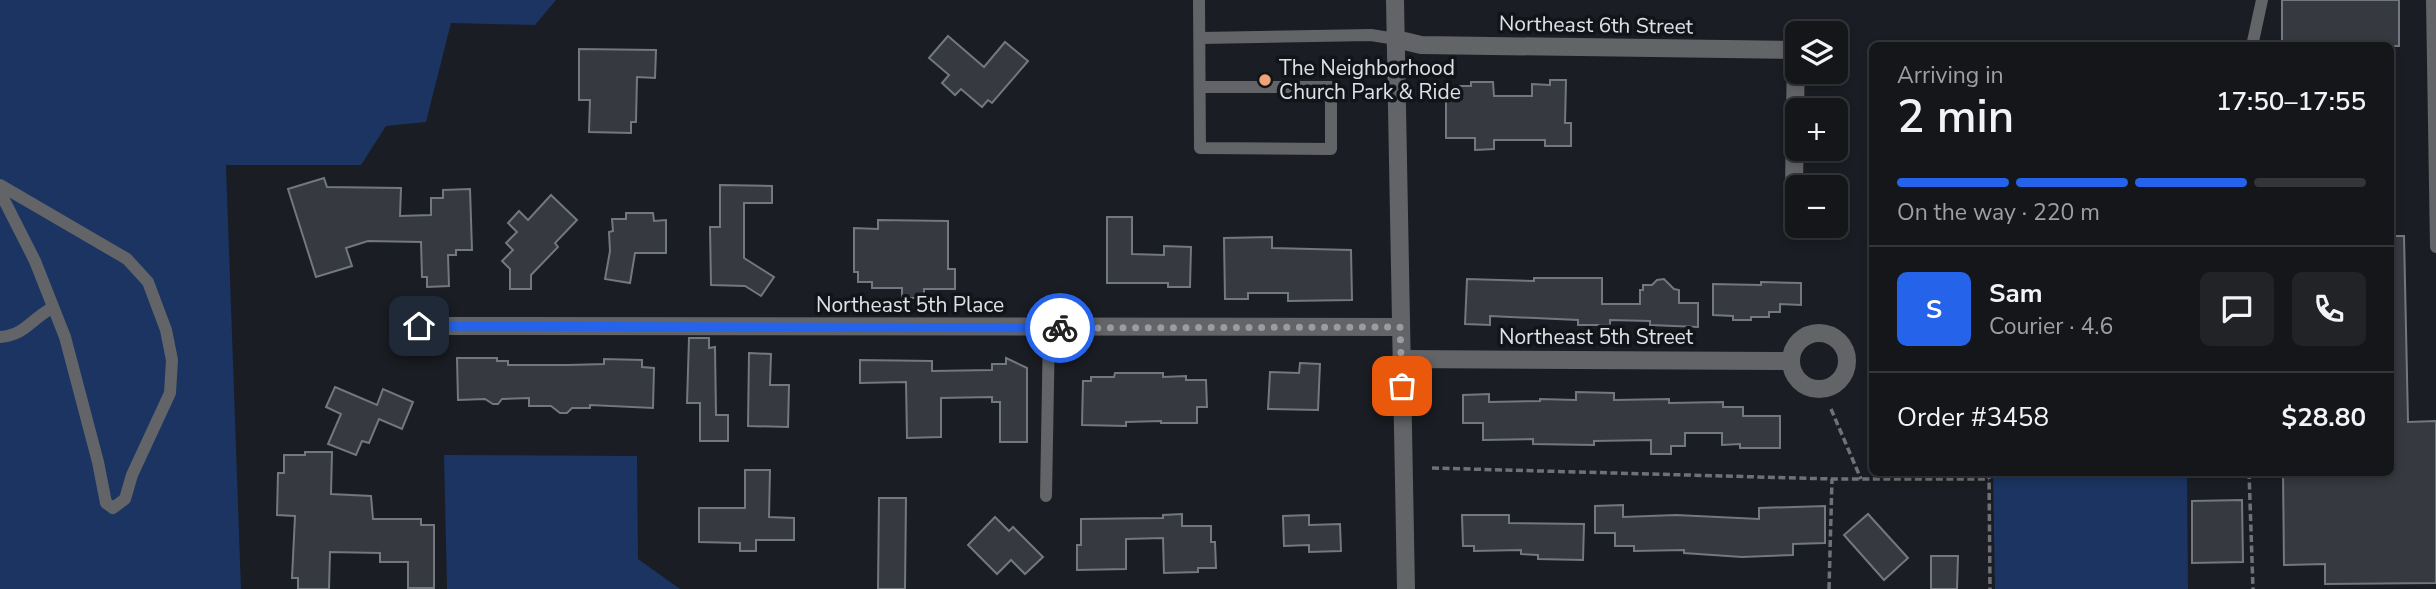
<!DOCTYPE html>
<meta charset="utf-8">
<style>
:root{--surface:#14161a;--page:#212327;--text:#f1f3f6;--muted:#9d9fa2;--line:#333539;--accent:#2563eb}
body{margin:0;font-family:"Nunito Sans",sans-serif;background:var(--page);color:var(--text);height:100vh;display:flex;flex-direction:column;font-size:26px;white-space:nowrap}
*{box-sizing:border-box;margin:0}
p{font-size:23px;color:var(--muted)}
.icon{flex:none;width:38px;height:38px;fill:none;stroke:currentColor;stroke-width:2;stroke-linecap:round;stroke-linejoin:round}
.map{position:relative;flex:1;overflow:hidden}
.drawer{position:absolute;left:1869px;top:42px;width:525px;height:434px;display:flex;flex-direction:column;background:var(--surface);border-radius:10px;box-shadow:0 4px 10px #0003,0 0 0 2px var(--line)}
.drawer>*{flex:none}
.fabs{position:absolute;left:1785px;top:21px;display:grid;gap:14px}
.fabs a{display:grid;place-items:center;width:63px;height:63px;border-radius:10px;background:var(--surface);box-shadow:0 4px 10px #0003,0 0 0 2px var(--line);font-size:35px}
.pin{position:absolute;display:grid;place-items:center;width:60px;height:60px;color:#fff;margin:-30px;border-radius:14px;box-shadow:0 4px 10px #0006}
.courier{position:absolute;display:grid;place-items:center;width:70px;height:70px;margin:-35px;border:5px solid #2563eb;border-radius:50%;background:#fff;color:#222;box-shadow:0 2px 9px #0007}
.overview em{font-style:normal;font-weight:600}
.overview div{display:flex;flex-direction:column-reverse}
.overview{display:flex;align-items:center;justify-content:space-between;height:119px;padding:0 28px}
h1{font-size:46px;font-weight:600;line-height:52px}
.bar{display:grid;grid-template-columns:repeat(4,1fr);gap:10px 7px;align-content:center;height:84px;padding:0 28px}
.bar i{height:9px;border-radius:5px;background:var(--line)}
.bar .current{background:var(--accent)}
.bar p{grid-column:span 4}
.line{display:flex;align-items:center;gap:18px;padding:0 28px;border-top:2px solid var(--line)}
.line div{flex:1}
.round{display:grid;place-items:center;flex:none;width:74px;height:74px;border-radius:10px;background:var(--page)}
.map>svg:first-child{display:block}
</style>
<div class="map">
<svg width="2436" height="589" viewBox="0 0 2436 589">
<rect width="100%" height="100%" fill="#1a1d23"/>
<!-- green -->
<g fill="#1b3462">
<path d="M0,0H556L535,25L451,23L426,122L386,126L361,165H226L241,589H0Z"/>
<path d="M444,455L637,456L638,559L680,589H447Z"/>
<path d="M1993,473H2187L2188,589H1995Z"/>
</g>
<!-- building -->
<g fill="#363940" stroke="#73777f" stroke-width="2">
<rect x="2282" y="0" width="117" height="46"/>
<path d="M948,36L984,67L1005,42L1028,61L992,103L988,100L982,107L961,89L955,95L942,83L949,75L929,58Z"/>
<path d="M579,49L656,50L655,78L637,77L636,122H631V133L589,132L590,100H579Z"/>
<path d="M1550,80H1566L1565,123H1571V146H1545V140H1494V149L1475,150V138H1446V100H1456V86H1471V82H1493L1494,96H1532V84L1550,85Z"/>
<path d="M324,178L327,187L401,188L400,216L431,215V198H443V190L470,189L472,250H456V255H448L449,286L427,287V277H422L421,242L368,241L346,248L352,266L316,277L288,189Z"/>
<path d="M720,185L772,186V203H744V258L774,277L761,296L745,286L711,285L710,227H720Z"/>
<path d="M551,195L577,220L555,243L558,247L531,275V289H510V269L502,261L513,250L506,243L517,232L508,223L519,211L528,220Z"/>
<path d="M626,213H653L654,221L666,220V253H635L630,283L605,279L610,251L609,232L613,231L612,219H626Z"/>
<path d="M1107,217H1132V254L1164,255V246L1191,247L1190,287H1168V283H1107Z"/>
<path d="M878,220L948,221V269H955V289H924V298H902V288H872V282H858V272H854V228L878,229Z"/>
<path d="M2390,236H2404L2408,422L2436,421V583L2325,584V564L2284,565L2283,472H2390Z"/>
<path d="M1272,237V248L1351,250L1352,300L1288,301V293H1248V299H1225L1224,238Z"/>
<path d="M1534,278H1602V304H1640V290H1643V285H1652L1657,280L1664,279L1674,289L1679,290V303H1698V327L1650,325V321L1610,320V325H1578V320L1490,316V325L1465,324L1467,279L1534,281Z"/>
<path d="M1761,282L1801,283V305L1780,304V312H1769V317H1751V320H1733V316L1713,315V284L1761,285Z"/>
<path d="M689,338H709V348L715,347L716,415H728V441H700V403H687Z"/>
<path d="M749,353L771,354L770,385H789L788,427L748,426Z"/>
<path d="M457,358H497V361H508V365H568L604,364V359L642,360V367L654,368L653,408L590,405V408H572L567,413H560L551,406H529V398L502,399L498,404H493L485,399L458,400Z"/>
<path d="M1006,358L1027,368V442H1000V402H992V397L941,398V437L907,438L906,382L860,383V360L932,361V371L992,370V364H1006Z"/>
<path d="M1300,363L1320,364L1318,410L1268,409L1270,372L1299,373Z"/>
<path d="M1115,373H1163V377L1186,376V380H1206L1207,407H1197V423H1161V421L1126,422V426L1082,425L1083,381H1091V377H1114Z"/>
<path d="M335,387L377,405L383,389L413,402L402,429L379,419L369,443L362,441L356,455L328,444L341,414L326,407Z"/>
<path d="M1576,392L1614,393V400L1669,399V403L1723,402V407H1743V416H1780V448H1740V444L1722,445V433H1685V446H1671V454H1651V440L1594,441V445L1533,444V439L1483,440V423H1463V395L1489,394V402L1540,401V399L1576,400Z"/>
<path d="M305,452H332L331,494L371,496L373,519H421V525H434V588H408V562H380V553L330,552L329,589H298V578H292L295,516L277,515L278,473H284V455H305Z"/>
<path d="M745,470H770L769,517L794,518V540H756V551H740V543L699,542V508H745Z"/>
<path d="M879,498H906L905,589H878Z"/>
<path d="M2242,500L2243,562L2192,563V501Z"/>
<path d="M1623,505V517L1676,515L1759,519V508L1825,506V543L1793,544V555L1742,557L1684,553V550L1634,551V546H1615V533H1595V506Z"/>
<path d="M1182,514V526H1211V542H1215L1216,568H1198V572L1164,573L1163,538L1126,539V569L1077,570V545H1081V519L1163,518V515Z"/>
<path d="M1868,514L1908,558L1884,580L1844,535Z"/>
<path d="M1309,515V525L1340,524L1341,551L1309,552V545L1284,546L1283,516Z"/>
<path d="M1462,515H1509V523L1584,524L1583,560L1538,559V555L1521,554V550L1474,551V546H1463Z"/>
<path d="M995,517L1009,531L1013,527L1043,557L1025,574L1011,560L997,574L968,545Z"/>
<path d="M1931,556H1958L1957,589H1931Z"/>
</g>
<g fill="none" stroke-linecap="round" stroke-linejoin="round">
<!-- path -->
<g stroke="#6f7176" stroke-width="3.5" stroke-dasharray="7 3.5" stroke-linecap="butt">
<path d="M1831,409L1861,479"/>
<path d="M1432,468L1832,479H1989"/>
<path d="M1989,472L1990,589"/>
<path d="M2249,472L2253,589"/>
<path d="M1829,589L1832,479"/>
</g>
<!-- service -->
<g stroke="#626467" stroke-width="12">
<path d="M1199,0L1200,148L1331,149V87H1201"/>
<path d="M2432,0L2436,247"/>
<path d="M1200,38L1371,35L1396,39"/>
<path d="M2252,46L2262,0"/>
<path d="M0,185L127,259L148,282L166,330L172,360L170,393L132,475L125,499L113,508L106,503L98,462L65,337L35,261L0,192"/>
<path d="M0,337C25,335 30,320 52,308"/>
<path d="M1046,496L1049,328"/>
</g>
<!-- minor -->
<g stroke="#626467" stroke-width="18">
<path d="M1396,39L1421,45L1796,50L1794,186"/>
<path d="M419,326L1400,327"/>
<circle cx="1819" cy="361" r="28"/>
<path d="M1401,359L1791,361"/>
</g>
<!-- tertiary -->
<path stroke="#626467" stroke-width="18" d="M1395,0L1406,589"/>
</g>
<g fill="none" stroke-linecap="round" stroke-linejoin="round">
<!-- done -->
<path stroke="#9a9ca1" stroke-width="7" stroke-dasharray="0 12.6" d="M1060,328L1400,327L1402,386"/>
<!-- route -->
<path stroke="#2563eb" stroke-width="9" d="M419,326L1060,328"/>
</g>
<!-- markers -->
<circle fill="#efa376" stroke="#111419" stroke-width="2.5" cx="1265" cy="80" r="7"/>
<g text-anchor="middle" dominant-baseline="central" stroke-width="7" stroke-linejoin="round" paint-order="stroke">
<!-- street labels -->
<g font-size="21" fill="#dfe1e5" stroke="#111419">
<text transform="translate(1596 25) rotate(1)">Northeast 6th Street</text>
<text x="910" y="305">Northeast 5th Place</text>
<text x="1596" y="337">Northeast 5th Street</text>
</g>
<!-- poi labels -->
<g font-size="21" fill="#dfe1e5" stroke="#111419" text-anchor="start">
<text x="1279" y="68">The Neighborhood<tspan x="1279" dy="24">Church Park &amp; Ride</tspan></text>
</g>
</g>
</svg>
<div class="fabs">
<a><svg class="icon" aria-label="layers" viewBox="0 0 24 24"><path d="M12 4l9 5-9 5-9-5zM3 14l9 5 9-5"/></svg></a>
<a>+</a>
<a>−</a>
</div>
<div class="pin" style="left:1402px;top:386px;background:#ea580c"><svg class="icon" aria-label="bag" viewBox="0 0 24 24"><path d="M5 8h14l-1 12H6zM9 8a3 3 0 0 1 6 0"/></svg></div>
<div class="pin" style="left:419px;top:326px;background:#1f2937"><svg class="icon" aria-label="home" viewBox="0 0 24 24"><path d="M3 11l9-7 9 7M6 9v11h12V9"/></svg></div>
<div class="courier" style="left:1060px;top:328px"><svg class="icon" aria-label="bike" viewBox="0 0 24 24"><circle cx="6" cy="16" r="4"/><circle cx="18" cy="16" r="4"/><path d="M6 16l4-8h5l3 8M10 8l3 8H6M13 5h3"/></svg></div>
<section class="drawer">
<div class="overview"><div><h1>2 min</h1><p>Arriving in</p></div><em>17:50–17:55</em></div>
<div class="bar"><i class="current"></i><i class="current"></i><i class="current"></i><i></i><p>On the way · 220 m</p></div>
<div class="line" style="height:126px"><b class="round" style="background:var(--accent);color:#fff">S</b><div><b>Sam</b><p>Courier · 4.6</p></div><a class="round"><svg class="icon" aria-label="chat" viewBox="0 0 24 24"><path d="M4 5h16v11H9l-5 4z"/></svg></a><a class="round"><svg class="icon" aria-label="phone" viewBox="0 0 24 24"><path d="M5 4h4l2 5-3 2q2 4 5 5l2-3 5 2v4C11 20 4 13 5 4z"/></svg></a></div>
<div class="line" style="height:91px"><div>Order #3458</div><b>$28.80</b></div>
</section>
</div>
